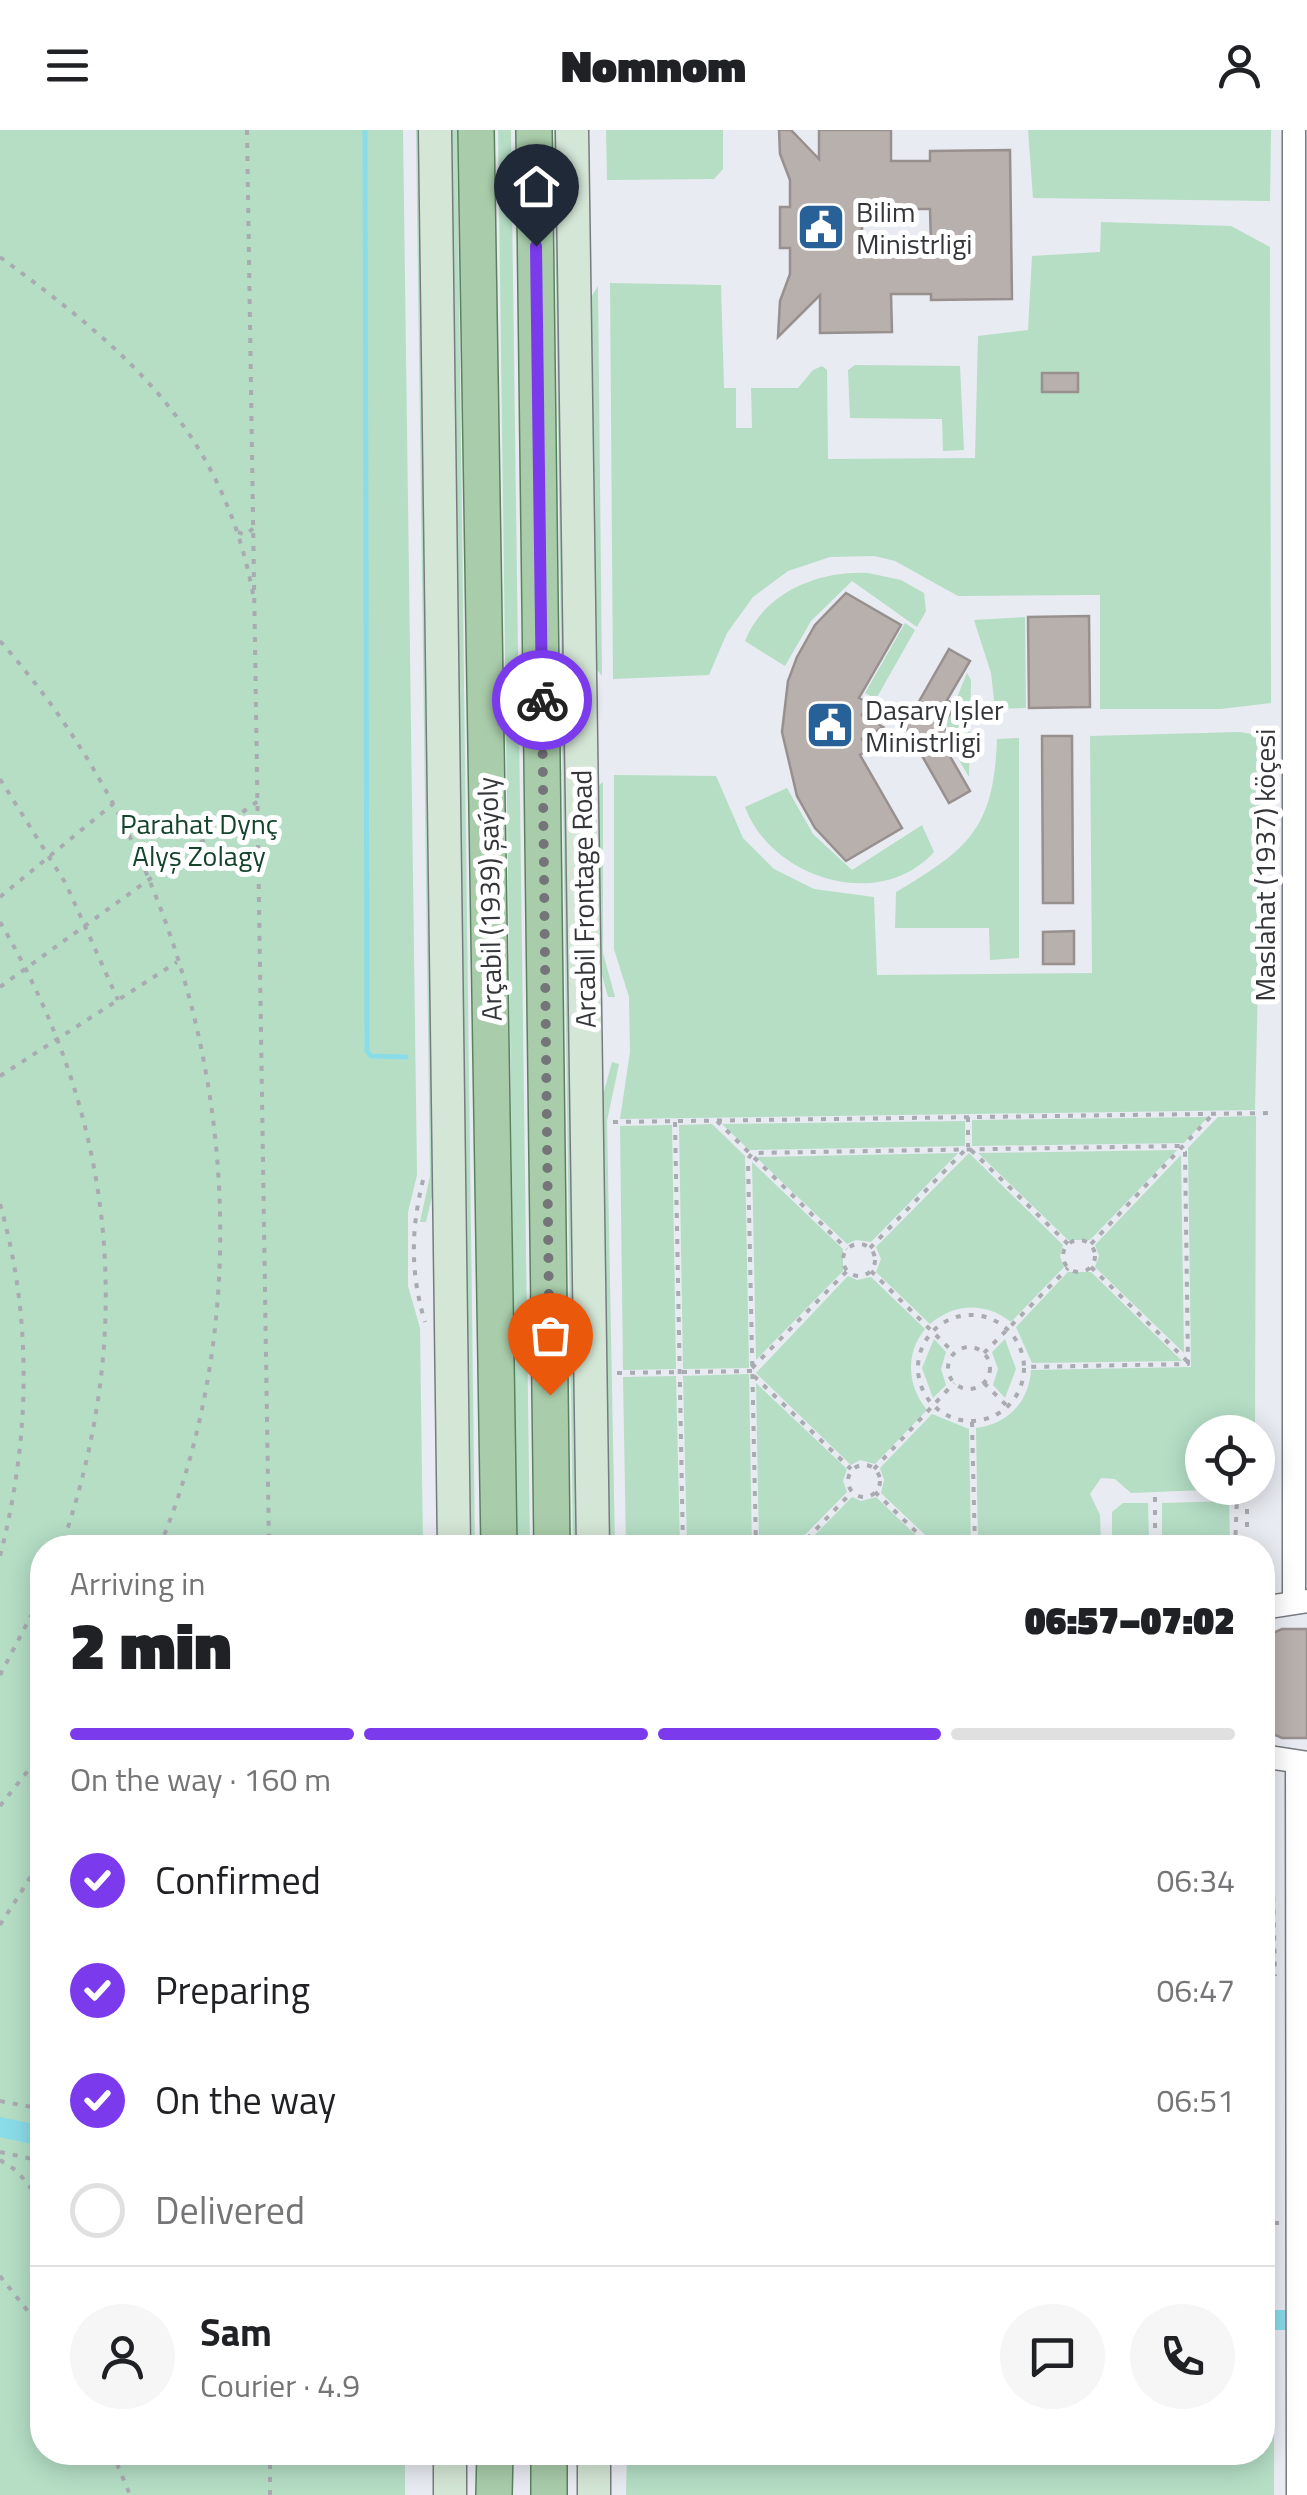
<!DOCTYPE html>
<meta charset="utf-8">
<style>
:root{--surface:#fff;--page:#f6f6f6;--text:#202124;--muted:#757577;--line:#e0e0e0;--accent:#7c3aed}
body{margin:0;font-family:"Titillium Web",sans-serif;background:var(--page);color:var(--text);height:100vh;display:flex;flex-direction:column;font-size:38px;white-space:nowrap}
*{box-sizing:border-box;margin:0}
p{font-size:32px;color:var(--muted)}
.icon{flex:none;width:55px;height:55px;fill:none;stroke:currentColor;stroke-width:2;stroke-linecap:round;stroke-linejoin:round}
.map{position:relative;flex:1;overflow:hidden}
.panel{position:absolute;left:30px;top:1405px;width:1245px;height:930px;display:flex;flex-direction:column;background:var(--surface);border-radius:40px;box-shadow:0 5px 25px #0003}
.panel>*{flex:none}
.buttons{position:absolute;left:1185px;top:1285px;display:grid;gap:20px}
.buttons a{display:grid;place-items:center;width:90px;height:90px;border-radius:50%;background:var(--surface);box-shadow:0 5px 25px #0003;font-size:50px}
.pin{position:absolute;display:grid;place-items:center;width:85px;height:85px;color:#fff;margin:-102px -42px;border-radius:50% 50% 50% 0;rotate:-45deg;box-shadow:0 0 10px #0007}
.pin .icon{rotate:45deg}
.courier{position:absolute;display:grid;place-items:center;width:100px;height:100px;margin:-50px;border:8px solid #7c3aed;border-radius:50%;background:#fff;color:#222;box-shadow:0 2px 12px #0007}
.head em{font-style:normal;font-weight:800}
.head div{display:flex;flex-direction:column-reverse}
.head{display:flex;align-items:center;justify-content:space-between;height:170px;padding:0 40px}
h1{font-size:65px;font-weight:800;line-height:75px}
.bar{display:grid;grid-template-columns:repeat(4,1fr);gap:15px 10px;align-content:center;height:120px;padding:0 40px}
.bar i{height:12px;border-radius:8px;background:var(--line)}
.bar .active{background:var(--accent)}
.bar p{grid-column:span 4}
.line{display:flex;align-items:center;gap:25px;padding:0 40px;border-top:2px solid var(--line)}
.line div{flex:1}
.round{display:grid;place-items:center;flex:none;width:105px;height:105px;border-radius:52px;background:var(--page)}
ol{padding:0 40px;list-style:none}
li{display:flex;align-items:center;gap:30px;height:110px}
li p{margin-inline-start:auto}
li .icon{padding:10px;border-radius:50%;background:var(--accent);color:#fff;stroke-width:4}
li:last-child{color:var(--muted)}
li i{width:55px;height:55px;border:5px solid var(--line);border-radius:50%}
header{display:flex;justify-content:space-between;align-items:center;height:130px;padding:0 40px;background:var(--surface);font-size:45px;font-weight:800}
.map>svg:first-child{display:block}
</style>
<header><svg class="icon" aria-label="menu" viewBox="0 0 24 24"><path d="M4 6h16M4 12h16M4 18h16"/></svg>Nomnom<svg class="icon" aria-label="person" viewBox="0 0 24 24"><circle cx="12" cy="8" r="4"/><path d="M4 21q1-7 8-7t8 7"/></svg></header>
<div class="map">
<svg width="1307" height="2365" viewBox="0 0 1307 2365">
<rect width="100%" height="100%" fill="#e8ebf1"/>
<!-- green -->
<g fill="#b5dec5">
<path d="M0,0H403L417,1045L408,1082V1156L420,1198L423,1417L42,1418V2322L405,2323V2365H0Z"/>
<path d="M416,0H422L434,1058L426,1092H420L430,1046Z"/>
<path d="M449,0H457L475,1418L466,1417Z"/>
<path d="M498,0H511L530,1418L517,1417Z"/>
<path d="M554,0H561L579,1418L573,1417Z"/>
<path d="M606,0H723V39L714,49L607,50Z"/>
<path d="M1028,0H1271L1270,71L1033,68Z"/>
<path d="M1101,92L1231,96L1270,117L1271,573L1220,579H1100V465L958,466L895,431L874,426L830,427L788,441L753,467L727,503L709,545L613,549L610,153L721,155L724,258H736V298H752L751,258H798L813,240L822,236L827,240L828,329L975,328L978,206L1028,200L1032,126L1100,122Z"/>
<path d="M598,156L602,546L595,537L590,169Z"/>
<path d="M855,235L960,236L964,320L943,321L942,289L850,288L848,240Z"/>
<path d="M868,443L901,450L924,463L926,481L917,497L852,451L811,491L785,536L745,511C765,461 819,441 868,443Z"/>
<path d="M1025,487L1026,578L995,579L991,543L974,490Z"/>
<path d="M905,493L915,500L876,569L865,563Z"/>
<path d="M967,543L971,550L969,647L953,620L959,616L946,594Z"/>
<path d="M1240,602L1264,606L1255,980L620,989L630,922L629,867L614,819V645L716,646L743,708L774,739L814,759L874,767L877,845L1092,843L1090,606Z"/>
<path d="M1019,608V828L990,830L989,798H895L896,762C969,719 994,698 997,609Z"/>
<path d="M603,652V823L615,867H608L599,834L597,657Z"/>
<path d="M787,658L813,704L852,740L922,695L934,722C879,783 771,748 745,677Z"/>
<path d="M612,932L619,934L607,991L615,1417L607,1418L601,972Z"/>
<path d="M1256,986L1255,1302H1202V1358H1255L1131,1363L1115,1349L1101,1348L1090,1364L1100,1385L1101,1417H978L976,1298C1008,1294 1029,1272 1031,1240L1191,1237L1188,1018L1218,987Z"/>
<path d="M1208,987L1184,1013L972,1016V990Z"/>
<path d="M965,991V1016L749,1020L722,994Z"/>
<path d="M712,994L745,1026L749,1238L683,1239L679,995Z"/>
<path d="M672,995L676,1239L623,1240L620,996Z"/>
<path d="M1177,1020L1090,1110H1068L978,1023Z"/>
<path d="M958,1023L871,1112L856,1110L847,1114L756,1027Z"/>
<path d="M969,1023L1063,1115L1060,1126L1064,1137L1011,1192C985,1172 955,1173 930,1194L876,1142L881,1129L876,1117Z"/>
<path d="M1181,1025L1184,1223L1095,1137L1099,1126L1095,1115Z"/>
<path d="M752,1032L843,1119V1141L756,1230Z"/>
<path d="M1068,1142H1091L1182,1231L1032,1233L1016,1197Z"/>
<path d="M848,1146L857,1150L871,1147L925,1199C905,1224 907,1255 927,1280L875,1334L860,1330L851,1335L756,1243Z"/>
<path d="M934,1209L946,1222L941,1239L946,1255L933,1268L922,1238Z"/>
<path d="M1005,1209L1016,1239L1005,1268L993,1255L998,1239L992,1222Z"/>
<path d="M749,1244L752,1417H687L683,1246Z"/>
<path d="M676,1246L680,1417H626L623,1247Z"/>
<path d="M756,1253L847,1339L843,1351L847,1362L793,1417H759Z"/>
<path d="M932,1284L969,1299L971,1417H938L881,1363L884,1350L880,1338Z"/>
<path d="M852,1367L861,1371L876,1367L928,1417H803Z"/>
<path d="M1229,1371L1230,1409L1162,1410V1373Z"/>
<path d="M1123,1373H1148L1149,1410L1112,1411V1382Z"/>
<path d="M1262,1751L1270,1759L1266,1813L1275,2089H1263Z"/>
<path d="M1263,2268H1274V2365H626L627,2323L1262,2322Z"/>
</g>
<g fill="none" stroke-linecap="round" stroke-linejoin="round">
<!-- stream -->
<path stroke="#8bdce9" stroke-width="5" d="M365,0L367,921L371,926L406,927"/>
<!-- canal -->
<g stroke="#8bdce9" stroke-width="20">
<path d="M0,1997L42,2006"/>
<path d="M1262,2190H1307"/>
</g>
</g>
<!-- building -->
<g fill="#b8b0ad" stroke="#98908e" stroke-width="2.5" fill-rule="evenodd">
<path d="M779,0H791L819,29V0H891V31H930V21L1010,20L1012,169L931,170V164H891L892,202L820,203V165L778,207L780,171L790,144V118H780V77H790V50L780,24ZM862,79H930L931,115L862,116Z"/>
<rect x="1042" y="243" width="36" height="19"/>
<path d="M846,463L901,495L859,568L869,573L862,585L883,597L862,609L868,620L860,625L902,698L846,731L815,698L797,666L782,602L788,551L797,527L815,495Z"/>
<path d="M1089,486L1090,577L1029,578L1028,487Z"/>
<path d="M949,519L970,531L947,570L955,575L943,596L955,616L947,621L970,661L949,673L905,596Z"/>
<path d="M1042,606H1072L1073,773H1043Z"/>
<path d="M1074,801V834H1043V802Z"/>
<path d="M1282,1499H1307V1608H1282L1262,1599V1508Z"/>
</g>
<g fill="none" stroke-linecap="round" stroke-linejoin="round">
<!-- street casing -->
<g stroke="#777a80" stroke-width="25">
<g id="street">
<path d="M1294,0V1470"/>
<path d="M1262,1478L1307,1471"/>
<path d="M1262,1626L1307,1633"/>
<path d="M1297,1634L1298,2365"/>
</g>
</g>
<!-- secondary casing -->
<g stroke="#777a80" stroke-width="35">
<g id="secondary">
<path d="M435,0L454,1418"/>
<path d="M572,0L593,1418"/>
<path d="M450,2365V2322"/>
<path d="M594,2365V2322"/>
</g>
</g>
<!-- primary casing -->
<g stroke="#5b825e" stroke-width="38">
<g id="primary">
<path d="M476,0L499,1418"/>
<path d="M534,0L552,1418"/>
<path d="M494,2365L495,2322"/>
<path d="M549,2365V2322"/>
</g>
</g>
<!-- path -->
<g stroke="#a9abb0" stroke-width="4" stroke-dasharray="5 8" stroke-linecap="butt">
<path d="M247,0L269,1418"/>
<path d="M0,127C128,221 222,300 253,464"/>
<path d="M238,402L245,405L254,398"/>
<path d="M0,511C213,750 283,1120 159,1418"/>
<path d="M0,649L66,754L118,870"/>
<path d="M0,767L113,674"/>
<path d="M0,792C116,989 137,1201 61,1418"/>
<path d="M0,857L258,671"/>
<path d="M0,946L177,832"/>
<path d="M968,987V1017"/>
<path d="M717,991L847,1119"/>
<path d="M613,992L1273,983"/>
<path d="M675,992L683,1418"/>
<path d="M971,1020L1068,1114"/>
<path d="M423,1050C411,1099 410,1143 425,1192"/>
<path d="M0,1074C33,1189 30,1311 0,1426"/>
<circle cx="1079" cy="1126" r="16"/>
<circle cx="859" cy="1130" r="16"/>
<path d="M1091,1114L1213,984"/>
<path d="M870,1118L964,1021"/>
<path d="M1091,1137L1188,1232"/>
<path d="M871,1141L954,1223"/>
<circle cx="971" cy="1238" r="53"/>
<circle cx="969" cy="1238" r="21"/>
<path d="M984,1223L1068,1138"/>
<path d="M752,1238L847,1141"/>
<path d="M617,1243L752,1241"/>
<path d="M754,1246L851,1339"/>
<path d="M984,1253L1008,1277"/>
<path d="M972,1292L975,1418"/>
<circle cx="864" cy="1351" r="16"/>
<path d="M874,1339L954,1253"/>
<path d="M875,1362L933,1418"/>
<path d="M1247,1366V1405"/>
<path d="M1155,1367V1418"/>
<path d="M1107,1417L1237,1414"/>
<path d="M756,1418L748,1029L752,1023L1180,1016L1185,1022L1188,1234L1024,1237"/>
<path d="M798,1418L850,1364"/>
<path d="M1235,1418L1237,1366"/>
<path d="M0,1545L42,1465"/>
<path d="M0,1676L42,1623"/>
<path d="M1262,1745L1273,1756L1275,1846"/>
<path d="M0,1795L42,1729"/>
<path d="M0,1971L42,1979"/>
<path d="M0,2022L42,2031"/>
<path d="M0,2030L17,2041L42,2072"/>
<path d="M42,2061V2064"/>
<path d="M1262,2093H1279"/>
<path d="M0,2146L42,2199"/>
<path d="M112,2322L130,2365"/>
<path d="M270,2365V2322"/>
</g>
<!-- street -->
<use href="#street" stroke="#fff" stroke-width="22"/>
<!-- secondary -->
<use href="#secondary" stroke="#d4e6d5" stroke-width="32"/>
<!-- primary -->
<use href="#primary" stroke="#a9cdaa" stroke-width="35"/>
</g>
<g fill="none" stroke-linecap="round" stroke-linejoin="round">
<!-- done -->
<path stroke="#747579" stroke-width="10" stroke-dasharray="0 18" d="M542,570L550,1265"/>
<!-- route -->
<path stroke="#7c3aed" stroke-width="12" d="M536,116L542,570"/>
</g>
<!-- icons -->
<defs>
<g id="civic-square" transform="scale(2.5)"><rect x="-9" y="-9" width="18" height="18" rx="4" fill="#286098" stroke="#fff"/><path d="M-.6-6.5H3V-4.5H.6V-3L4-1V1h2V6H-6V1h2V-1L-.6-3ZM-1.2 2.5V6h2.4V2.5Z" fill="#fff"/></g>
</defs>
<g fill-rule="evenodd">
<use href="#civic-square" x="821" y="97"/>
<use href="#civic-square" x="830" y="595"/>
</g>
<g text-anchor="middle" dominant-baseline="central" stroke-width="10" stroke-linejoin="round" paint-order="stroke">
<!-- poi labels -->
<g font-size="28" fill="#353639" stroke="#fff" text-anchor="start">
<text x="856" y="81">Bilim<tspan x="856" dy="32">Ministrligi</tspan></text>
<text x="865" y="579">Daşary Işler<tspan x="865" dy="32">Ministrligi</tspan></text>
</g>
<!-- park labels -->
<g font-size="28" fill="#14442c" stroke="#fff">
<text x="199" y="693">Parahat Dynç<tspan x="199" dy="32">Alyş Zolagy</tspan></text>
</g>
<!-- street labels -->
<g font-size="28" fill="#353639" stroke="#fff">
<text transform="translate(1264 735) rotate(-90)">Maslahat (1937) köçesi</text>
<text transform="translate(489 769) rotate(-91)">Arçabil (1939) şaýoly</text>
<text transform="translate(583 769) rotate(-91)">Arcabil Frontage Road</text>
</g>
</g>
</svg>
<div class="buttons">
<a><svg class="icon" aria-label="locate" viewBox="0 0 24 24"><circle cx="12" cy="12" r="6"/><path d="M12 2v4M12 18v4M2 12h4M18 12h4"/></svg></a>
</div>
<div class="pin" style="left:550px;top:1265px;background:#ea580c"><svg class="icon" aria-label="bag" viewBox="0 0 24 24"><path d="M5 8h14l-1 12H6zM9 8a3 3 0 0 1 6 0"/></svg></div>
<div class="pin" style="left:536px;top:116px;background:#1f2937"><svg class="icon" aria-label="home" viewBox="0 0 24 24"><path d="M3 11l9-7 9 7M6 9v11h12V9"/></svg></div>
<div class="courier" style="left:542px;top:570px"><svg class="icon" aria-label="bike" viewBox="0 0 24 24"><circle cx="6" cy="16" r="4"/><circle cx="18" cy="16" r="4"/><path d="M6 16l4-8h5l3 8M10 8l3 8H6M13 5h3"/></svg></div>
<section class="panel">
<div class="head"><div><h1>2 min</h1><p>Arriving in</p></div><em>06:57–07:02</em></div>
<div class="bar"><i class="active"></i><i class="active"></i><i class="active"></i><i></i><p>On the way · 160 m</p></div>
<ol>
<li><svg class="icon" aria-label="check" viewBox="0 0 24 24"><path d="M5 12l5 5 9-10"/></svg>Confirmed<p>06:34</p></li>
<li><svg class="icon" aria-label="check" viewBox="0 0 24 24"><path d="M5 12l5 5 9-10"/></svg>Preparing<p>06:47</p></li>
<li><svg class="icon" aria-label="check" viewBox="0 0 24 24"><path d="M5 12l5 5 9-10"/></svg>On the way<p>06:51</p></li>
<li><i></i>Delivered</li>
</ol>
<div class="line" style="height:180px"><a class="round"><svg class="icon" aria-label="person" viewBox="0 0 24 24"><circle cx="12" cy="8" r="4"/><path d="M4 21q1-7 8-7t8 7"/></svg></a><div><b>Sam</b><p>Courier · 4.9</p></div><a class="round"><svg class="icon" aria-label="chat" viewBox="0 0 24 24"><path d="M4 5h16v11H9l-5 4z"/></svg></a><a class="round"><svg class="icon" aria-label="phone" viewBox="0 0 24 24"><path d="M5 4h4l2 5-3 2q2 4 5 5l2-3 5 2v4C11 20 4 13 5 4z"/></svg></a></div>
</section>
</div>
